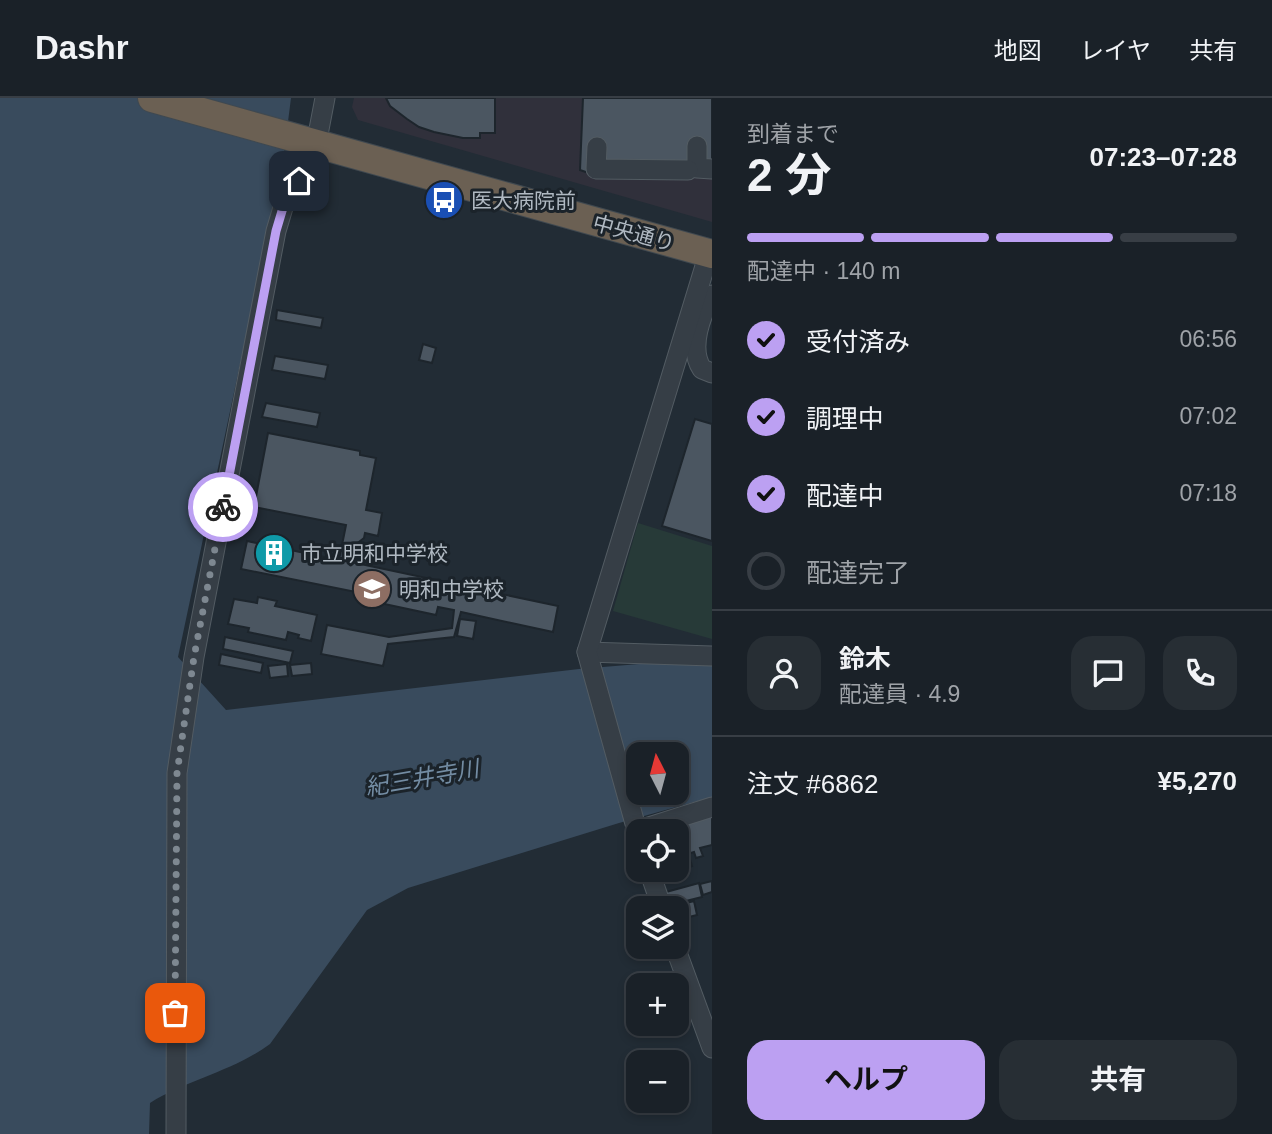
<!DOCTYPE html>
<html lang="ja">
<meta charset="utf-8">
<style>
:root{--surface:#1a2128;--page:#272e34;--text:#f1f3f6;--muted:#9fa3a8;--line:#383e45;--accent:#bca0f2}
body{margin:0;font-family:Helvetica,"Noto Sans JP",sans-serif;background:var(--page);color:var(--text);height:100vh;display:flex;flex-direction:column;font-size:26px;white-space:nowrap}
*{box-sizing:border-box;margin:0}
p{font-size:23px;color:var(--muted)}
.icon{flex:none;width:38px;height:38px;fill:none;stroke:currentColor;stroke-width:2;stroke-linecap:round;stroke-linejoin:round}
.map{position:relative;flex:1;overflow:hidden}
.drawer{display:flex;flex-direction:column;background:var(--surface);width:560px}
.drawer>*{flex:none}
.needle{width:46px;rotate:354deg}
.buttons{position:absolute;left:626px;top:644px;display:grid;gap:14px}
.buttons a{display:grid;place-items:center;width:63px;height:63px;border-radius:14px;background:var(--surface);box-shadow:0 4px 10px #0003,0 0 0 2px var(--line);font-size:35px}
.pin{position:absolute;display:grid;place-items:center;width:60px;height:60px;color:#fff;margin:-30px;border-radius:14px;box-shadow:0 4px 10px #0006}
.courier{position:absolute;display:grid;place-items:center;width:70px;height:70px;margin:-35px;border:5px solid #bca0f2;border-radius:50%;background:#fff;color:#222;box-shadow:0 2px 9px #0007}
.headline em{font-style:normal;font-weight:700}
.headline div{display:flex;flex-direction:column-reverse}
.headline{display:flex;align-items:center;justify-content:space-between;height:119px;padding:0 35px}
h1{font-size:46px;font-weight:700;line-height:52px}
.bar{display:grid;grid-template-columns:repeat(4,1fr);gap:10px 7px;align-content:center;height:84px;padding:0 35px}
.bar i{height:9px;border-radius:5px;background:var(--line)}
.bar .selected{background:var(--accent)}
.bar p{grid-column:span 4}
.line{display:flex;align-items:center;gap:18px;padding:0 35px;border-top:2px solid var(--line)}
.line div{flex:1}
.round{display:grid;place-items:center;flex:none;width:74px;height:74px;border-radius:21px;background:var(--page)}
ol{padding:0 35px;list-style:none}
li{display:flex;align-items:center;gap:21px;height:77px}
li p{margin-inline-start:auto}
li .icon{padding:7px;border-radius:50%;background:var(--accent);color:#111;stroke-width:4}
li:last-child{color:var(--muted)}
li i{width:38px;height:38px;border:4px solid var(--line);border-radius:50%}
.action{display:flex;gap:14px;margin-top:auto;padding:14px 35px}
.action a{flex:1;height:80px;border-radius:21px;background:var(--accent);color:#111;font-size:28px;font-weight:700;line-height:80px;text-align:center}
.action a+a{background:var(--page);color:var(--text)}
header{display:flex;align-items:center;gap:42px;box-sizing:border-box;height:98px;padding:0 35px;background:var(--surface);border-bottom:2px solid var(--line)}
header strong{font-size:33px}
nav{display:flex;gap:38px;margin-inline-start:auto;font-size:24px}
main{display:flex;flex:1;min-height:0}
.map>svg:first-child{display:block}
</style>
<header>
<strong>Dashr</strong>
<nav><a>地図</a><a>レイヤ</a><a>共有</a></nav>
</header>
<main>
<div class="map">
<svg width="712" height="1036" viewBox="0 0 712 1036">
<rect width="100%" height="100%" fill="#222c35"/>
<!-- medical -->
<path fill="#30303b" d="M354,0H712V124L358,22L352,9Z"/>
<!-- green -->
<path fill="#273a38" d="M638,425L712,448V541L613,513Z"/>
<!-- water -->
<path fill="#394b5d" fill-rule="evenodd" d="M0,0H291L283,63L178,559L226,612L579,571L663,564L712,568V699L619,725L408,790L367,812L270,946C234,973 189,981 150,1005L149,1036H0ZM639,656H677V695H639Z"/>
<!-- building -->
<g fill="#4b5661" stroke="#1d252c" stroke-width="2">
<path d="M386,0H495V35H480V40H463L434,34L419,29L407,21L390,8Z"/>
<path d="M583,0H712V79H600L580,72Z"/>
<path d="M277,212L323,220L321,230L276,222Z"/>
<path d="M423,246L436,250L432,265L419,262Z"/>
<path d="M275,258L328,267L325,281L272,272Z"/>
<path d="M266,305L320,315L317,329L262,319Z"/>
<path d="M695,321L712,326V443L662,428Z"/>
<path d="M268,335L360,353V357L376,360L366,412L382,415L378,438L365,435L364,440L355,447L351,464L558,508L553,534L461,514L454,539L388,546L383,568L321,556L327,527L389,539L452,530L454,512L438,509L436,517L375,504L376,498L241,471L247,443L339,462L346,427L254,409Z"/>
<path d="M258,499L277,503L275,508L317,517L311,543L298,540L299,537L288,534L286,542L248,534L249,530L228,526L234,501L257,505Z"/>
<path d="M460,521L476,523L473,541L457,538Z"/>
<path d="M225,539L293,553L290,565L223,551Z"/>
<path d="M221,556L263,565L261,575L219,567Z"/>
<path d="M311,565L312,576L292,578L290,567Z"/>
<path d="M287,566L288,578L270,580L268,568Z"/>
<path d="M712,717V747L700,750L703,758L696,760L694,754L677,759V733H661Z"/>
<path d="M689,758L692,768L682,771L679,761Z"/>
<path d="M712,783V794L703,797L700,786Z"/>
<path d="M699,785L702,799L670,807L666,794Z"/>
<path d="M694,803L697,817L677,822V810H667Z"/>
</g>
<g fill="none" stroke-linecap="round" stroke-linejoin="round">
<!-- minor casing -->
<g stroke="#535c63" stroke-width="21">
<g id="minor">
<path d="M697,48V70L712,71"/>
<path d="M597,49L596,71L688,72"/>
<path d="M712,197C701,217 688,250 702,271L712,275"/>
<path d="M587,554L712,558"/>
<path d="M636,733L712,709"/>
<path d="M639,740L587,554L709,155"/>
<path d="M649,772L662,810"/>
<path d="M675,849L712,950"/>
<path d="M176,1036L177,675L194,559L276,133L285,103L309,65L316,47L325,0"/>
</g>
</g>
<!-- highway casing -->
<g stroke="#404950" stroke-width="30">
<path id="highway" d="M152,0L712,156"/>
</g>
<!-- minor -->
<use href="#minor" stroke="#363e46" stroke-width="19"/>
<!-- highway -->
<use href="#highway" stroke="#6b6053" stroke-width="28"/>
</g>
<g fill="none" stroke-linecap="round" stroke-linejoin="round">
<!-- done -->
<path stroke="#7e8891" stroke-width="7" stroke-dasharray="0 12.6" d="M175,915L177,675L194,559L223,409"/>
<!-- route -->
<path stroke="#bca0f2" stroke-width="9" d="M223,409L276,133L285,103L299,83"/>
</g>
<!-- icons -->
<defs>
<g id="bus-disc" transform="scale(2.0125)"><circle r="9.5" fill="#1a4fb4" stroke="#1b232a"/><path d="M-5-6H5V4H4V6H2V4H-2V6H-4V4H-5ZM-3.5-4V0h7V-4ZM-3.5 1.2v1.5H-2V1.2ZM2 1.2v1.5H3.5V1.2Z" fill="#fff"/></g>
<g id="building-disc" transform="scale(2.0125)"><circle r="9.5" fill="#0f9aa8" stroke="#1b232a"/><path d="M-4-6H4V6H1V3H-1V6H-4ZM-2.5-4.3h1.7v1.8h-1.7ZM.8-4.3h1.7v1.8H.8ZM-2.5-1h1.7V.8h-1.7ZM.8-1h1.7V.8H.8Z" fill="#fff"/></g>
<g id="school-disc" transform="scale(2.0125)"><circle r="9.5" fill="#8d6e63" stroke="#1b232a"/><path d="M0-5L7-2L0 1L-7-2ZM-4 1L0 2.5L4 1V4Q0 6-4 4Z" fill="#fff"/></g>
</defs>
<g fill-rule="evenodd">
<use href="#bus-disc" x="444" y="102"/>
<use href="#building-disc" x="274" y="455"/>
<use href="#school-disc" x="372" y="491"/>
</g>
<g text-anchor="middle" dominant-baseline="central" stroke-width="6" stroke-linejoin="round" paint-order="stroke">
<!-- poi labels -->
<g font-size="21" fill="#b0b9c2" stroke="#1b232a" text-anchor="start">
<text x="471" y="102">医大病院前</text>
<text x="301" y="455">市立明和中学校</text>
<text x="399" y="491">明和中学校</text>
</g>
<!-- street labels -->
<g font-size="21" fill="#b0b9c2" stroke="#1b232a">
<text transform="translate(634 135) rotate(15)">中央通り</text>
</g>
<!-- water labels -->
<g font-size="23" font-style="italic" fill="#738ca3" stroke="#1b232a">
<text transform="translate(422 680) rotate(-10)">紀三井寺川</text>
</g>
</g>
</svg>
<div class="buttons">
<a><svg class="needle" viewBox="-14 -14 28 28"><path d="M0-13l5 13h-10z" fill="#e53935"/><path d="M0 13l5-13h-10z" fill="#9fa3a8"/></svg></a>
<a><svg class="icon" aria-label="locate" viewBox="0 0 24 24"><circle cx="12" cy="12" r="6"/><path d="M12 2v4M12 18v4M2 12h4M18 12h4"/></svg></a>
<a><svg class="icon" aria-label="layers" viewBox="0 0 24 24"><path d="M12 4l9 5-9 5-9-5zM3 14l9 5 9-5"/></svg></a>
<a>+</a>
<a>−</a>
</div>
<div class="pin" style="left:175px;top:915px;background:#ea580c"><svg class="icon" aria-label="bag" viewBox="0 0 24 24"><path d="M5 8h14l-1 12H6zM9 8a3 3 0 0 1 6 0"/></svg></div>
<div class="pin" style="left:299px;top:83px;background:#1f2937"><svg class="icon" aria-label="home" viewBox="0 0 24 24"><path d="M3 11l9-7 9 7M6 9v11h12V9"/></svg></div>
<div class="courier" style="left:223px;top:409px"><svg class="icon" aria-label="bike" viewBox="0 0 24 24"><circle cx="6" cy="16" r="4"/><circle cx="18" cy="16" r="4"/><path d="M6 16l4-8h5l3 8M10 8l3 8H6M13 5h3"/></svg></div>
</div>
<section class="drawer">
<div class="headline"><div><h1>2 分</h1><p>到着まで</p></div><em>07:23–07:28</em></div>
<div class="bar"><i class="selected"></i><i class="selected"></i><i class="selected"></i><i></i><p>配達中 · 140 m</p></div>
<ol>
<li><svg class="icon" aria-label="check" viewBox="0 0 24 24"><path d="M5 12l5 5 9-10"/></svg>受付済み<p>06:56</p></li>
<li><svg class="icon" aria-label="check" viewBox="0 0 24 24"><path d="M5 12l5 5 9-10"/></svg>調理中<p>07:02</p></li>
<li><svg class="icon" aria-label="check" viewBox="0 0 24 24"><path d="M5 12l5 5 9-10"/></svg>配達中<p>07:18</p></li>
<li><i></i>配達完了</li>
</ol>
<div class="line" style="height:126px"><a class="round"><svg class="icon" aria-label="person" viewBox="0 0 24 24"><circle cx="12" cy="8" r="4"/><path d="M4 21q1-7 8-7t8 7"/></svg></a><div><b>鈴木</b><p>配達員 · 4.9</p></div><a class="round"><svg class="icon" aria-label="chat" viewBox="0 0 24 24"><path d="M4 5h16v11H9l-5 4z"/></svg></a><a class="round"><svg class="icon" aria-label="phone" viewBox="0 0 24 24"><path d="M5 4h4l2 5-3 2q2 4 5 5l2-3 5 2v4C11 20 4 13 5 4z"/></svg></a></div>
<div class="line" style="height:91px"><div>注文 #6862</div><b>¥5,270</b></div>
<div class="action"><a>ヘルプ</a><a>共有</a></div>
</section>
</main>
